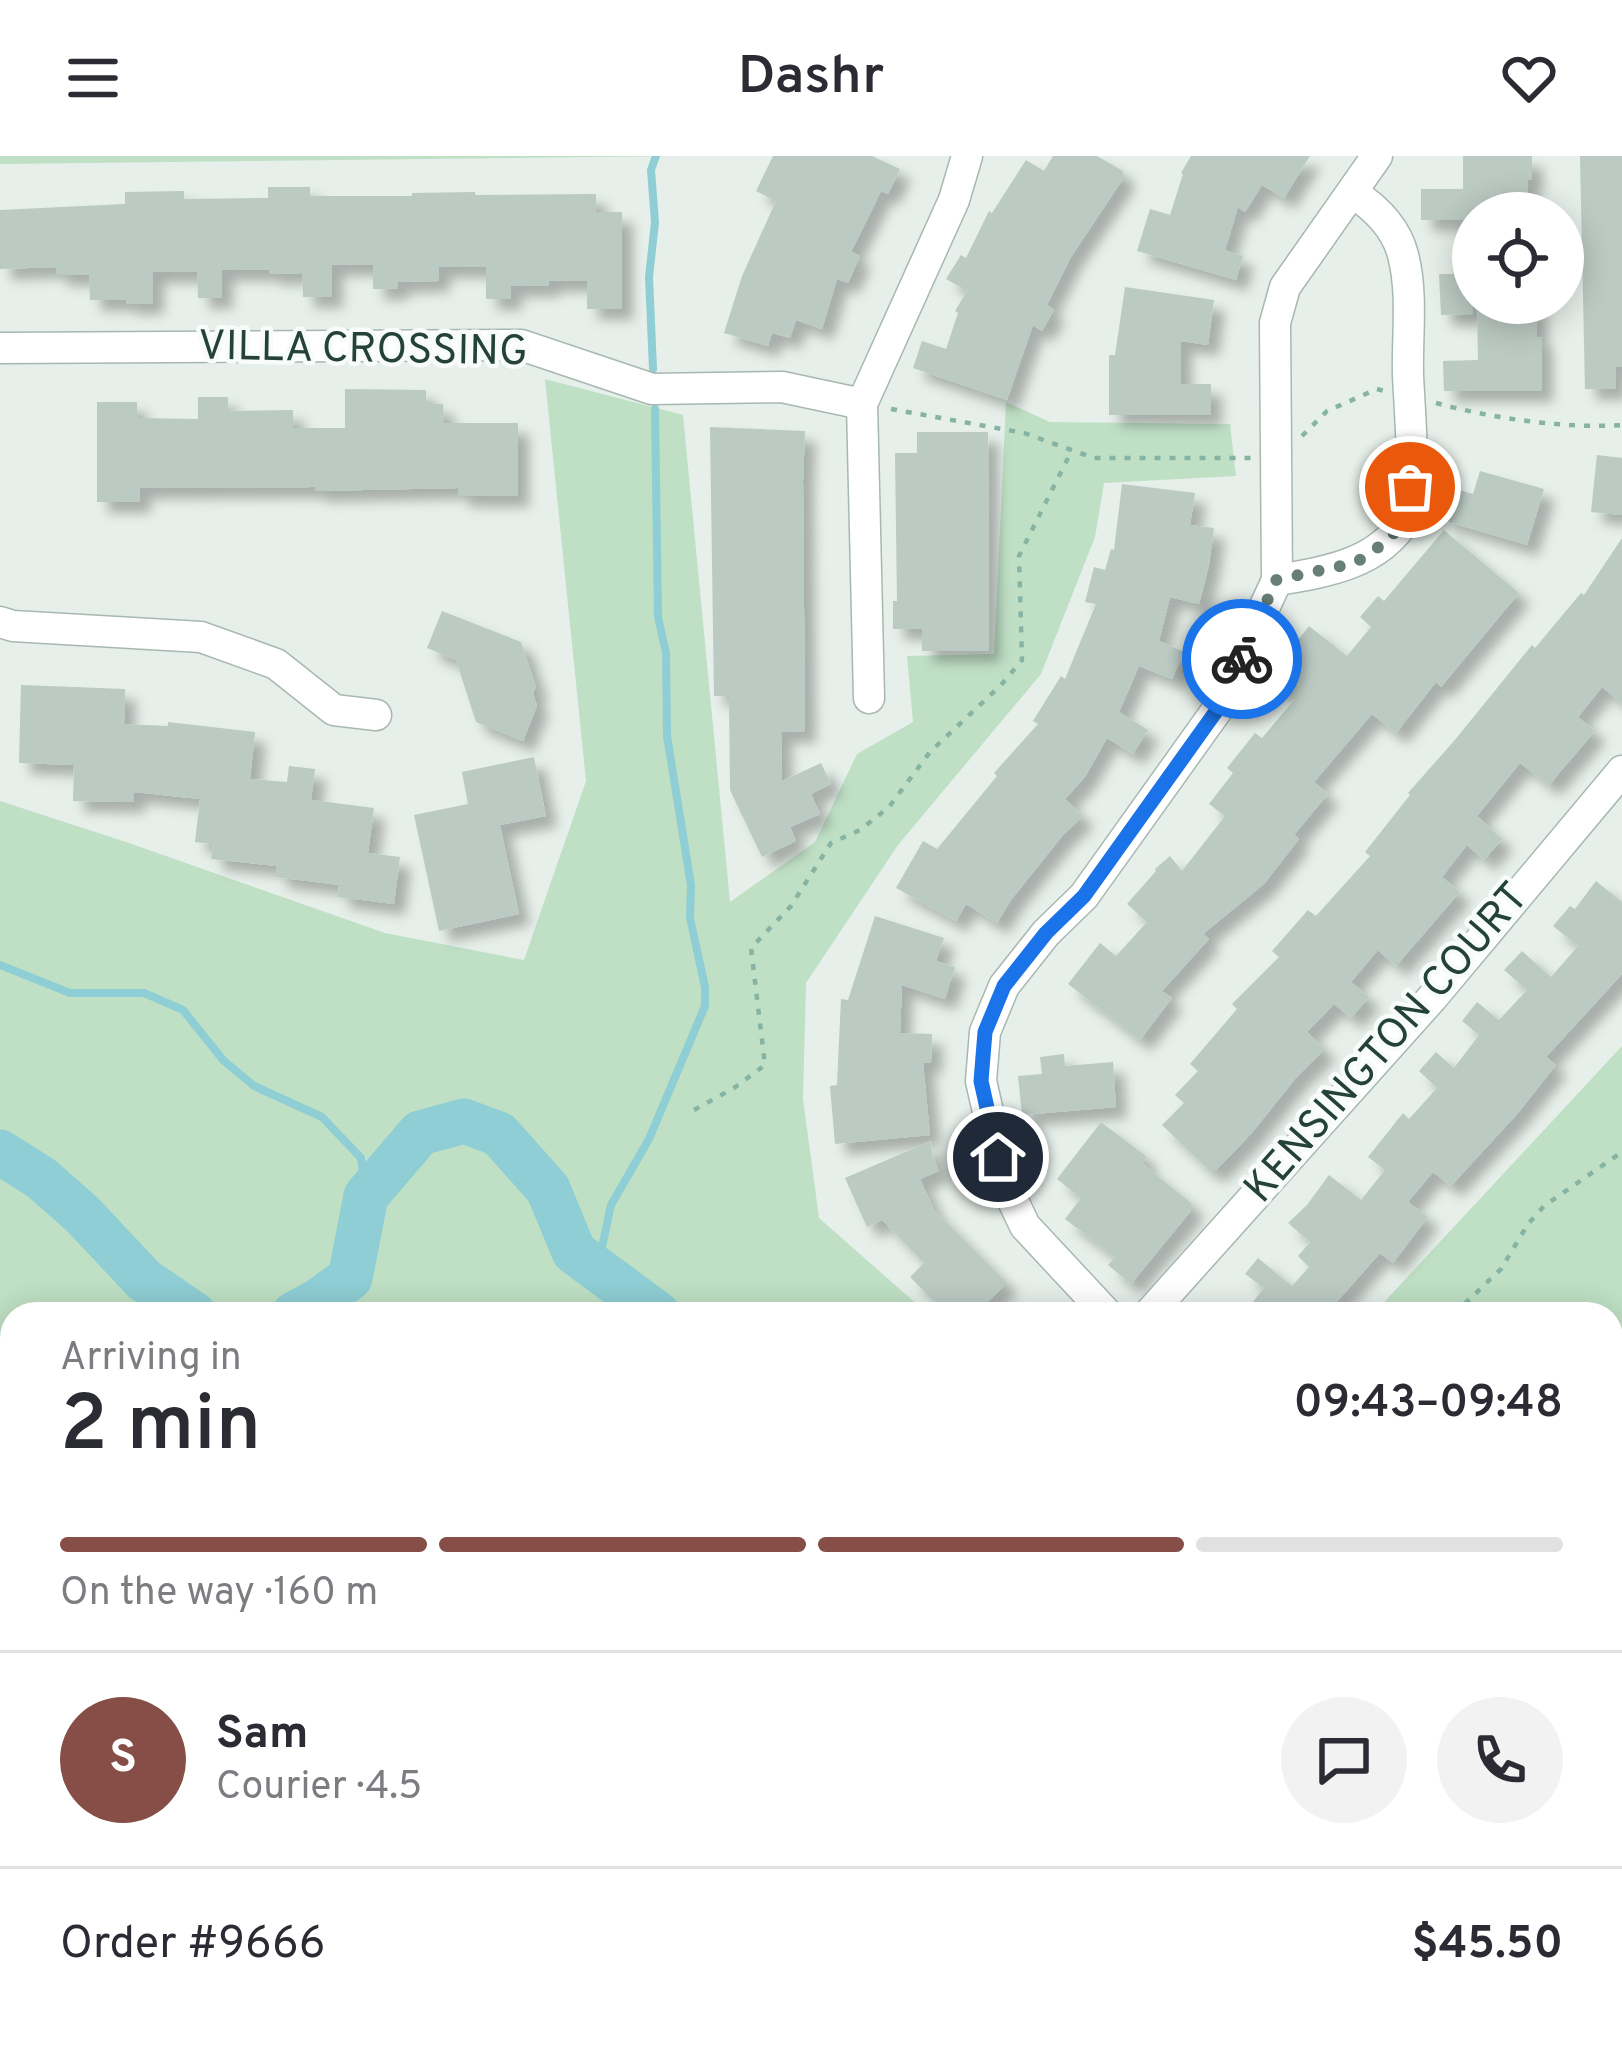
<!DOCTYPE html>
<meta charset="utf-8">
<style>
:root{--surface:#fff;--page:#f2f2f3;--text:#2b2b33;--muted:#7c7c81;--line:#e1e1e2;--accent:#864e46}
body{margin:0;font-family:Overpass,sans-serif;background:var(--page);color:var(--text);height:100vh;display:flex;flex-direction:column;font-size:45px;white-space:nowrap}
*{box-sizing:border-box;margin:0}
p{font-size:39px;color:var(--muted)}
.icon{flex:none;width:66px;height:66px;fill:none;stroke:currentColor;stroke-width:2;stroke-linecap:round;stroke-linejoin:round}
.map{position:relative;flex:1;overflow:hidden}
.drawer{position:absolute;left:0px;top:1146px;width:1623px;height:744px;display:flex;flex-direction:column;background:var(--surface);border-radius:36px 36px 0 0;box-shadow:0 6px 30px #0003}
.drawer>*{flex:none}
.fabs{position:absolute;left:1452px;top:36px;display:grid;gap:24px}
.fabs a{display:grid;place-items:center;width:132px;height:132px;border-radius:50%;background:var(--surface);box-shadow:0 6px 30px #0003;font-size:60px}
.pin{position:absolute;display:grid;place-items:center;width:102px;height:102px;color:#fff;margin:-51px;border:6px solid #fff;border-radius:50%;box-shadow:0 3px 12px #0007}
.courier{position:absolute;display:grid;place-items:center;width:120px;height:120px;margin:-60px;border:9px solid #1a73e8;border-radius:50%;background:#fff;color:#222;box-shadow:0 3px 15px #0007}
.headline em{font-style:normal;font-weight:600}
.headline div{display:flex;flex-direction:column-reverse}
.headline{display:flex;align-items:center;justify-content:space-between;height:204px;padding:0 60px}
h1{font-size:78px;font-weight:600;line-height:90px}
.bar{display:grid;grid-template-columns:repeat(4,1fr);gap:18px 12px;align-content:center;height:144px;padding:0 60px}
.bar i{height:15px;border-radius:9px;background:var(--line)}
.bar .selected{background:var(--accent)}
.bar p{grid-column:span 4}
.line{display:flex;align-items:center;gap:30px;padding:0 60px;border-top:3px solid var(--line)}
.line div{flex:1}
.round{display:grid;place-items:center;flex:none;width:126px;height:126px;border-radius:63px;background:var(--page)}
header{display:flex;justify-content:space-between;align-items:center;height:156px;padding:0 60px;background:var(--surface);font-size:54px;font-weight:600}
.map>svg:first-child{display:block}
</style>
<header><svg class="icon" aria-label="menu" viewBox="0 0 24 24"><path d="M4 6h16M4 12h16M4 18h16"/></svg>Dashr<svg class="icon" aria-label="heart" viewBox="0 0 24 24"><path d="M12 20l-8-8c-3-5 5-10 8-4 3-6 11-1 8 4z"/></svg></header>
<div class="map">
<svg width="1622" height="1890" viewBox="0 0 1622 1890">
<defs>
<filter id="shadow"><feDropShadow dx="11" dy="11" stdDeviation="6" flood-color="#0004"/></filter>
</defs>
<rect width="100%" height="100%" fill="#e6efea"/>
<!-- green -->
<g fill="#bfe0c5">
<path d="M0,0H679L0,8Z"/>
<path d="M545,223L683,259L730,746L815,686L857,598L913,566L907,500L994,498L1006,246L1050,266L1230,268L1236,320L1104,327L1095,381L1041,518L898,689L806,827L803,943L819,1062L928,1158H12V1408L0,1405V645L129,687L385,777L524,804L586,625Z"/>
<path d="M1622,890V1359L1611,1368V1158H1373Z"/>
<path d="M1611,1739L1622,1744V1890H900L893,1878H1611Z"/>
</g>
<!-- water -->
<g fill="#8eced4">
<path d="M12,1851V1878H425L424,1890H0V1861Z"/>
<path d="M920,1878H1138L1147,1882L1258,1884L1290,1890H928Z"/>
</g>
<g fill="none" stroke-linecap="round" stroke-linejoin="round">
<!-- stream -->
<g stroke="#8eced4" stroke-width="8">
<path d="M653,213L649,121L655,66L651,14L656,0"/>
<path d="M0,809L70,837H144L183,854L223,904L254,930L322,961L361,1002L366,1040"/>
<path d="M597,1114L611,1049L649,983L705,850V831L690,762L691,729L667,580L666,497L658,461L655,253"/>
</g>
<!-- river -->
<g stroke="#8eced4" stroke-width="45">
<path d="M0,996L41,1022L82,1058L144,1124L194,1158"/>
<path d="M294,1158L318,1145L350,1122L366,1040L420,977L464,965L499,978L548,1033L574,1096L658,1158"/>
<path d="M1611,1852L1622,1854"/>
</g>
</g>
<!-- building -->
<g fill="#bbcac3" filter="url(#shadow)">
<path d="M773,0H872L900,13L888,38L881,35L851,96L860,100L848,127L837,123L822,173L796,164L790,182L772,177L768,190L724,177L742,120L776,45L756,35Z"/>
<path d="M1053,0H1097L1123,15V23L1071,101L1047,149L1054,154L1042,175L1033,169L1007,244L913,212L922,185L946,193L958,157L955,155L967,135L946,123L961,99L966,102L989,55L992,57L1026,4L1044,15Z"/>
<path d="M1191,0H1310L1284,42L1262,29L1245,56L1238,51L1225,94L1243,100L1236,124L1137,95L1150,53L1170,59L1183,18L1181,17Z"/>
<path d="M1463,0H1532V24H1528V57H1473V64H1421V33H1463Z"/>
<path d="M1580,0H1622V211H1615L1616,233H1585Z"/>
<path d="M268,31H310V40H412V37L475,36V39L596,38V56H622V153H587V125H549V130H511V143H486V111H439V125L398,126V133H373V109H332V141H303L302,117L269,118V114H222V142H198L197,116H153V147L126,148V144H90L89,119H56V111L0,113V54L125,48V36L184,35V43L268,42Z"/>
<path d="M1452,100H1473V158L1441,159L1439,118H1453Z"/>
<path d="M1125,131L1214,144L1208,189L1181,185V228H1211V259H1109V199H1115Z"/>
<path d="M1477,147H1536L1537,181H1542V235H1444L1443,205L1478,204Z"/>
<path d="M345,233L426,234V248H443L444,267H518V340H458V332L315,335V331L140,332V346H97V246H137V262L198,263V241H228V255L293,254V272H345Z"/>
<path d="M710,271L805,275L803,325L805,576H781L782,625L821,607L831,628L811,638L820,658L790,671L796,685L762,701L730,634L729,540H714Z"/>
<path d="M917,276H988L989,495H922V473H893V445H897L895,297H917Z"/>
<path d="M1597,299L1622,302V359L1591,356Z"/>
<path d="M1480,315L1544,333L1527,389L1439,363L1449,331L1473,338Z"/>
<path d="M1122,328L1195,337L1190,369L1214,372L1209,409L1199,448L1170,441L1159,485L1184,496L1172,523L1139,510L1119,556L1148,574L1133,598L1107,582L1085,621L1065,643L1083,660L1063,679L1011,744L997,767L966,748L956,765L896,732L923,685L937,693L997,620L994,617L1038,568L1033,565L1061,520L1065,523L1096,448L1085,446L1094,411L1105,414L1111,393L1114,394Z"/>
<path d="M1444,374L1519,437L1441,531L1436,526L1396,577L1372,558L1314,626L1328,638L1294,679L1299,683L1264,728L1203,778L1209,783L1162,835L1172,842L1140,884L1068,828L1100,787L1116,800L1147,766L1127,748L1156,715L1155,713L1170,700L1182,715L1225,660L1209,648L1233,617L1227,612L1255,577L1262,582L1294,544L1268,522L1309,470L1347,500L1371,471L1360,461L1378,440L1384,445Z"/>
<path d="M1622,382V547L1602,531L1578,561L1595,575L1549,629L1520,607L1477,660L1502,683L1484,704L1467,689L1442,721L1460,736L1396,810L1378,794L1351,826L1369,841L1351,862L1334,848L1307,876L1325,893L1295,923L1251,978L1216,1014H1209L1162,969L1184,947L1175,939L1198,915L1190,908L1237,853L1232,848L1279,801L1272,795L1308,754L1316,760L1370,700L1365,696L1410,639L1408,637L1454,585L1532,489L1535,492L1581,437L1584,439Z"/>
<path d="M442,455L521,486L536,531L533,537L537,550L523,585L476,566L456,504L427,492Z"/>
<path d="M21,529L125,533L124,568L168,570V566L255,576L250,623L287,626L289,610L315,613L311,644L374,652L368,697L400,701L394,748L338,741L339,729L276,721L277,710L211,703L213,688L195,686L200,643L134,636V646L73,645L74,609L19,607Z"/>
<path d="M534,601L546,660L500,669L519,758L439,775L414,659L468,648L462,616Z"/>
<path d="M1596,725L1622,746V818L1546,901L1556,909L1518,957L1451,1030L1433,1016L1408,1046L1428,1061L1393,1107L1380,1097L1326,1158H1243L1264,1132L1245,1118L1258,1102L1292,1130L1309,1111L1298,1100L1310,1086L1288,1067L1307,1049L1329,1019L1361,1044L1385,1014L1368,1001L1403,957L1409,963L1437,932L1419,915L1436,896L1454,912L1479,879L1462,865L1477,846L1499,864L1527,834L1504,814L1522,795L1551,821L1578,790L1553,770L1570,750L1575,753Z"/>
<path d="M875,760L944,782L936,805L955,811L945,843L902,829L900,877L932,878L931,907L923,906L930,979L835,988L830,930L837,929L841,843L848,844Z"/>
<path d="M1064,898L1065,910L1113,906L1116,951L1022,959L1018,920L1042,918L1040,901Z"/>
<path d="M1101,966L1147,1001L1142,1007L1191,1047V1055L1131,1128L1108,1109L1115,1101L1065,1063L1081,1042L1057,1023Z"/>
<path d="M931,985L932,998L939,1015L920,1023L934,1054L1007,1127L976,1158L964,1149L954,1158H947L910,1121L924,1107L882,1064L867,1071L845,1022Z"/>
</g>
<g fill="none" stroke-linecap="round" stroke-linejoin="round">
<!-- minor casing -->
<g stroke="#a8b8b1" stroke-width="33">
<g id="minor">
<path d="M0,192L521,189L652,233L782,231L862,248"/>
<path d="M1277,424C1324,416 1377,409 1405,364C1418,342 1409,248 1408,219C1407,180 1413,137 1403,99C1396,71 1376,52 1353,37"/>
<path d="M0,466L13,470L201,481L276,508L334,554L376,559"/>
<path d="M869,542L862,248L954,44L967,0"/>
<path d="M1107,1158L1025,1070L1004,1026L981,925L985,876L1004,830L1046,777L1084,740L1217,554L1277,424L1275,167L1285,131L1377,0"/>
<path d="M1149,1158L1432,842L1622,615"/>
<path d="M1611,1561L1622,1560"/>
</g>
</g>
<!-- path -->
<g stroke="#86b3a2" stroke-width="4.5" stroke-dasharray="6 9" stroke-linecap="butt">
<path d="M1436,247C1491,262 1565,273 1622,269"/>
<path d="M891,253L1024,277L1094,302H1251"/>
<path d="M1302,280L1327,255L1377,233L1384,235"/>
<path d="M694,954L734,932L765,909L751,792L791,750L831,687L860,674L889,651L930,596L1001,529L1022,504L1019,400L1072,294"/>
<path d="M1454,1158L1501,1113L1528,1068L1544,1050L1622,996"/>
<path d="M0,1352L12,1346"/>
<path d="M817,1878L822,1890"/>
<path d="M1461,1878L1472,1890"/>
<path d="M490,1890L491,1878"/>
<path d="M507,1890L538,1878"/>
</g>
<!-- minor -->
<use href="#minor" stroke="#fff" stroke-width="30"/>
</g>
<g fill="none" stroke-linecap="round" stroke-linejoin="round">
<!-- done -->
<path stroke="#687f76" stroke-width="12" stroke-dasharray="0 21.6" d="M1242,503L1276,424L1355,407L1386,386L1408,361L1410,331"/>
<!-- route -->
<path stroke="#1a73e8" stroke-width="15" d="M998,1001L981,925L985,876L1004,830L1046,777L1084,740L1217,554L1242,503"/>
</g>
<g text-anchor="middle" dominant-baseline="central" stroke-width="9" stroke-linejoin="round" paint-order="stroke">
<!-- street labels -->
<g font-size="42" fill="#244238" stroke="#f7fbf9">
<text transform="translate(363 195) rotate(1)">VILLA CROSSING</text>
<text transform="translate(1388 888) rotate(-49)">KENSINGTON COURT</text>
</g>
</g>
</svg>
<div class="fabs">
<a><svg class="icon" aria-label="locate" viewBox="0 0 24 24"><circle cx="12" cy="12" r="6"/><path d="M12 2v4M12 18v4M2 12h4M18 12h4"/></svg></a>
</div>
<div class="pin" style="left:1410px;top:331px;background:#ea580c"><svg class="icon" aria-label="bag" viewBox="0 0 24 24"><path d="M5 8h14l-1 12H6zM9 8a3 3 0 0 1 6 0"/></svg></div>
<div class="pin" style="left:998px;top:1001px;background:#1f2937"><svg class="icon" aria-label="home" viewBox="0 0 24 24"><path d="M3 11l9-7 9 7M6 9v11h12V9"/></svg></div>
<div class="courier" style="left:1242px;top:503px"><svg class="icon" aria-label="bike" viewBox="0 0 24 24"><circle cx="6" cy="16" r="4"/><circle cx="18" cy="16" r="4"/><path d="M6 16l4-8h5l3 8M10 8l3 8H6M13 5h3"/></svg></div>
<section class="drawer">
<div class="headline"><div><h1>2 min</h1><p>Arriving in</p></div><em>09:43–09:48</em></div>
<div class="bar"><i class="selected"></i><i class="selected"></i><i class="selected"></i><i></i><p>On the way · 160 m</p></div>
<div class="line" style="height:216px"><b class="round" style="background:var(--accent);color:#fff">S</b><div><b>Sam</b><p>Courier · 4.5</p></div><a class="round"><svg class="icon" aria-label="chat" viewBox="0 0 24 24"><path d="M4 5h16v11H9l-5 4z"/></svg></a><a class="round"><svg class="icon" aria-label="phone" viewBox="0 0 24 24"><path d="M5 4h4l2 5-3 2q2 4 5 5l2-3 5 2v4C11 20 4 13 5 4z"/></svg></a></div>
<div class="line" style="height:156px"><div>Order #9666</div><b>$45.50</b></div>
</section>
</div>
